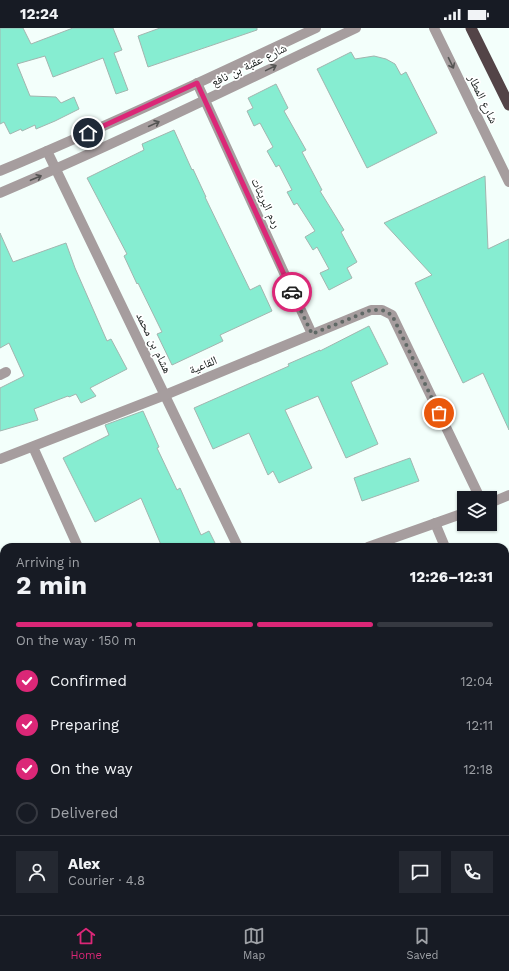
<!DOCTYPE html>
<meta charset="utf-8">
<style>
:root{--surface:#171b24;--page:#242831;--text:#f1f3f6;--muted:#9ea1a6;--line:#363941;--accent:#db2777}
body{margin:0;font-family:"Work Sans","Noto Naskh Arabic",sans-serif;background:var(--page);color:var(--text);height:100vh;display:flex;flex-direction:column;font-size:15px;white-space:nowrap}
*{box-sizing:border-box;margin:0}
p{font-size:13px;color:var(--muted)}
.icon{flex:none;width:22px;height:22px;fill:none;stroke:currentColor;stroke-width:2;stroke-linecap:round;stroke-linejoin:round}
.map{position:relative;flex:1;overflow:hidden}
.details{position:absolute;left:0px;top:515px;width:509px;height:372px;display:flex;flex-direction:column;background:var(--surface);border-radius:12px 12px 0 0;box-shadow:0 1px 3px #0004}
.details>*{flex:none}
.tools{position:absolute;left:457px;top:463px;display:grid;gap:8px}
.tools a{display:grid;place-items:center;width:40px;height:40px;border-radius:0px;background:var(--surface);box-shadow:0 1px 3px #0004;font-size:20px}
.pin{position:absolute;display:grid;place-items:center;width:34px;height:34px;color:#fff;margin:-17px;border:2px solid #fff;border-radius:50%;box-shadow:0 1px 4px #0007}
.courier{position:absolute;display:grid;place-items:center;width:40px;height:40px;margin:-20px;border:3px solid #db2777;border-radius:50%;background:#fff;color:#222;box-shadow:0 1px 5px #0007}
.headline em{font-style:normal;font-weight:700}
.headline div{display:flex;flex-direction:column-reverse}
.headline{display:flex;align-items:center;justify-content:space-between;height:68px;padding:0 16px}
h1{font-size:26px;font-weight:700;line-height:30px}
.bar{display:grid;grid-template-columns:repeat(4,1fr);gap:6px 4px;align-content:center;height:48px;padding:0 16px}
.bar i{height:5px;border-radius:3px;background:var(--line)}
.bar .active{background:var(--accent)}
.bar p{grid-column:span 4}
.line{display:flex;align-items:center;gap:10px;padding:0 16px;border-top:1px solid var(--line)}
.line div{flex:1}
.round{display:grid;place-items:center;flex:none;width:42px;height:42px;border-radius:0px;background:var(--page)}
ol{padding:0 16px;list-style:none}
li{display:flex;align-items:center;gap:12px;height:44px}
li p{margin-inline-start:auto}
li .icon{padding:4px;border-radius:50%;background:var(--accent);color:#fff;stroke-width:4}
li:last-child{color:var(--muted)}
li i{width:22px;height:22px;border:2px solid var(--line);border-radius:50%}
.status{display:flex;justify-content:space-between;align-items:center;height:28px;padding:0 20px;background:var(--surface);direction:ltr}
.status svg{height:11px;fill:currentColor}
.menu{display:flex;justify-content:space-around;align-items:center;height:56px;border-top:1px solid var(--line);background:var(--surface);font-size:11px;color:var(--muted)}
.menu a{display:grid;justify-items:center;gap:2px}
.menu .active{color:var(--accent)}
.map>svg:first-child{display:block}
</style>
<div class="status"><b>12:24</b><svg viewBox="0 0 49 12"><path d="M0 12V9h3v3zM5 12V6h3v6zM10 12V3h3v9zM15 12V0h3v12zM26 1h20v11H26zM47 4h2v5h-2z"/></svg></div>
<div class="map">
<svg width="509" height="887" viewBox="0 0 509 887">
<rect width="100%" height="100%" fill="#f3fffb"/>
<!-- building -->
<g fill="#86edd1" stroke="#a2b5af">
<path d="M0,0H23L31,16L73,0H113L122,22L114,25L128,62L116,66L103,30L53,49L45,28L17,36L30,68L56,69L61,75L74,69L79,81L55,93L36,101L35,97L22,103L21,101L10,106L4,94L0,96Z"/>
<path d="M160,0H257V2L148,39L138,8Z"/>
<path d="M351,24L355,31L374,28L386,31L395,36L401,47L406,44L437,105L367,140L317,41Z"/>
<path d="M276,56L288,80L284,83L306,122L302,124L322,162L320,163L344,202L341,204L357,234L347,240L352,250L329,262L320,245L329,241L317,219L313,222L305,209L315,203L297,175L294,177L287,164L292,162L279,137L276,139L267,123L273,119L260,95L254,98L247,83L253,80L248,70Z"/>
<path d="M174,102L192,142L193,141L206,169H205L250,262L260,257L272,283L220,307L223,313L172,337L157,306L162,304L138,255L137,256L124,228L127,226L87,150L144,122L142,116Z"/>
<path d="M485,148L488,221L509,211V402L483,345L463,355L415,255L432,247L384,195Z"/>
<path d="M0,205L13,234L66,215L75,240L107,313L111,311L127,341L90,360L96,368L81,375L76,366L69,369L68,368L34,381L38,392L0,403V360L24,348L9,315L0,320Z"/>
<path d="M369,298L388,336L351,354L378,416L346,430L318,368L285,382L312,440L279,455L273,443L268,447L249,405L213,421L194,380L289,338L288,336L320,322V323Z"/>
<path d="M143,383L159,419L157,420L177,462L180,460L201,507L209,503L217,519H162L141,470L95,494L63,430L109,407L105,397Z"/>
<path d="M410,430L419,453L362,473L354,450Z"/>
</g>
<g fill="none" stroke-linecap="round" stroke-linejoin="round">
<!-- service -->
<g stroke="#a69d9e" stroke-width="9">
<path d="M0,739L4,737"/>
<path d="M0,842L4,841"/>
</g>
<!-- minor -->
<g stroke="#a69d9e" stroke-width="10">
<path d="M197,55L312,306"/>
<path d="M47,123L238,519"/>
<path d="M0,347L6,344"/>
<path d="M33,419L78,519"/>
<path d="M0,431L165,367L371,282H382L392,287L480,470"/>
<path d="M490,475L509,467"/>
<path d="M435,495L445,519"/>
<path d="M368,519L464,485"/>
<path d="M505,638L509,636"/>
<path d="M0,650L4,648"/>
<path d="M505,661L509,671"/>
<path d="M505,765L509,764"/>
<path d="M169,883L171,887"/>
<path d="M139,887L151,883"/>
</g>
<!-- tertiary -->
<g stroke="#a69d9e" stroke-width="10">
<path d="M434,0L509,154"/>
<path d="M0,143C107,98 211,49 316,0"/>
<path d="M0,165C120,114 238,56 356,0"/>
</g>
<!-- trunk -->
<path stroke="#534447" stroke-width="11" d="M471,0L509,77"/>
</g>
<!-- one-way arrows -->
<defs><path id="oneway-shaft" d="M-6 0H5M1.5-3L5.5 0L1.5 3" fill="none" stroke-width="1.6" stroke-linecap="round" stroke-linejoin="round"/></defs>
<g stroke="#545453">
<use href="#oneway-shaft" transform="translate(451 35) rotate(64)"/>
<use href="#oneway-shaft" transform="translate(271 40) rotate(-26)"/>
<use href="#oneway-shaft" transform="translate(154 96) rotate(-25)"/>
<use href="#oneway-shaft" transform="translate(36 150) rotate(-23)"/>
</g>
<g fill="none" stroke-linecap="round" stroke-linejoin="round">
<!-- done -->
<path stroke="#606966" stroke-width="4" stroke-dasharray="0 7.2" d="M292,264L312,306L371,282H382L392,287L439,385"/>
<!-- route -->
<path stroke="#db2777" stroke-width="5" d="M88,105L197,55L292,264"/>
</g>
<g text-anchor="middle" dominant-baseline="central" stroke-width="3.5" stroke-linejoin="round" paint-order="stroke">
<!-- street labels -->
<g font-size="12" fill="#111816" stroke="#fff">
<text transform="translate(249 37) rotate(-26)">شارع عقبة بن نافع</text>
<text transform="translate(483 71) rotate(64)">شارع المطار</text>
<text transform="translate(266 175) rotate(65)">ردم البريثات</text>
<text transform="translate(154 315) rotate(64)">هشام بن محمد</text>
<text transform="translate(203 337) rotate(-23)">القاعية</text>
</g>
</g>
</svg>
<div class="tools">
<a><svg class="icon" aria-label="layers" viewBox="0 0 24 24"><path d="M12 4l9 5-9 5-9-5zM3 14l9 5 9-5"/></svg></a>
</div>
<div class="pin" style="left:439px;top:385px;background:#ea580c"><svg class="icon" aria-label="bag" viewBox="0 0 24 24"><path d="M5 8h14l-1 12H6zM9 8a3 3 0 0 1 6 0"/></svg></div>
<div class="pin" style="left:88px;top:105px;background:#1f2937"><svg class="icon" aria-label="home" viewBox="0 0 24 24"><path d="M3 11l9-7 9 7M6 9v11h12V9"/></svg></div>
<div class="courier" style="left:292px;top:264px"><svg class="icon" aria-label="car" viewBox="0 0 24 24"><path d="M5 17H2v-5l4-1 3-4h7l3 4 3 1v5h-3M9 17h6M6 11h13"/><circle cx="7" cy="17" r="2"/><circle cx="17" cy="17" r="2"/></svg></div>
<section class="details">
<div class="headline"><div><h1>2 min</h1><p>Arriving in</p></div><em>12:26–12:31</em></div>
<div class="bar"><i class="active"></i><i class="active"></i><i class="active"></i><i></i><p>On the way · 150 m</p></div>
<ol>
<li><svg class="icon" aria-label="check" viewBox="0 0 24 24"><path d="M5 12l5 5 9-10"/></svg>Confirmed<p>12:04</p></li>
<li><svg class="icon" aria-label="check" viewBox="0 0 24 24"><path d="M5 12l5 5 9-10"/></svg>Preparing<p>12:11</p></li>
<li><svg class="icon" aria-label="check" viewBox="0 0 24 24"><path d="M5 12l5 5 9-10"/></svg>On the way<p>12:18</p></li>
<li><i></i>Delivered</li>
</ol>
<div class="line" style="height:72px"><a class="round"><svg class="icon" aria-label="person" viewBox="0 0 24 24"><circle cx="12" cy="8" r="4"/><path d="M4 21q1-7 8-7t8 7"/></svg></a><div><b>Alex</b><p>Courier · 4.8</p></div><a class="round"><svg class="icon" aria-label="chat" viewBox="0 0 24 24"><path d="M4 5h16v11H9l-5 4z"/></svg></a><a class="round"><svg class="icon" aria-label="phone" viewBox="0 0 24 24"><path d="M5 4h4l2 5-3 2q2 4 5 5l2-3 5 2v4C11 20 4 13 5 4z"/></svg></a></div>
</section>
</div>
<nav class="menu">
<a class="active"><svg class="icon" aria-label="home" viewBox="0 0 24 24"><path d="M3 11l9-7 9 7M6 9v11h12V9"/></svg>Home</a>
<a><svg class="icon" aria-label="map" viewBox="0 0 24 24"><path d="M3 6l6-2 6 2 6-2v14l-6 2-6-2-6 2zM9 4v14M15 6v14"/></svg>Map</a>
<a><svg class="icon" aria-label="saved" viewBox="0 0 24 24"><path d="M7 4h10v16l-5-4-5 4z"/></svg>Saved</a>
</nav>
